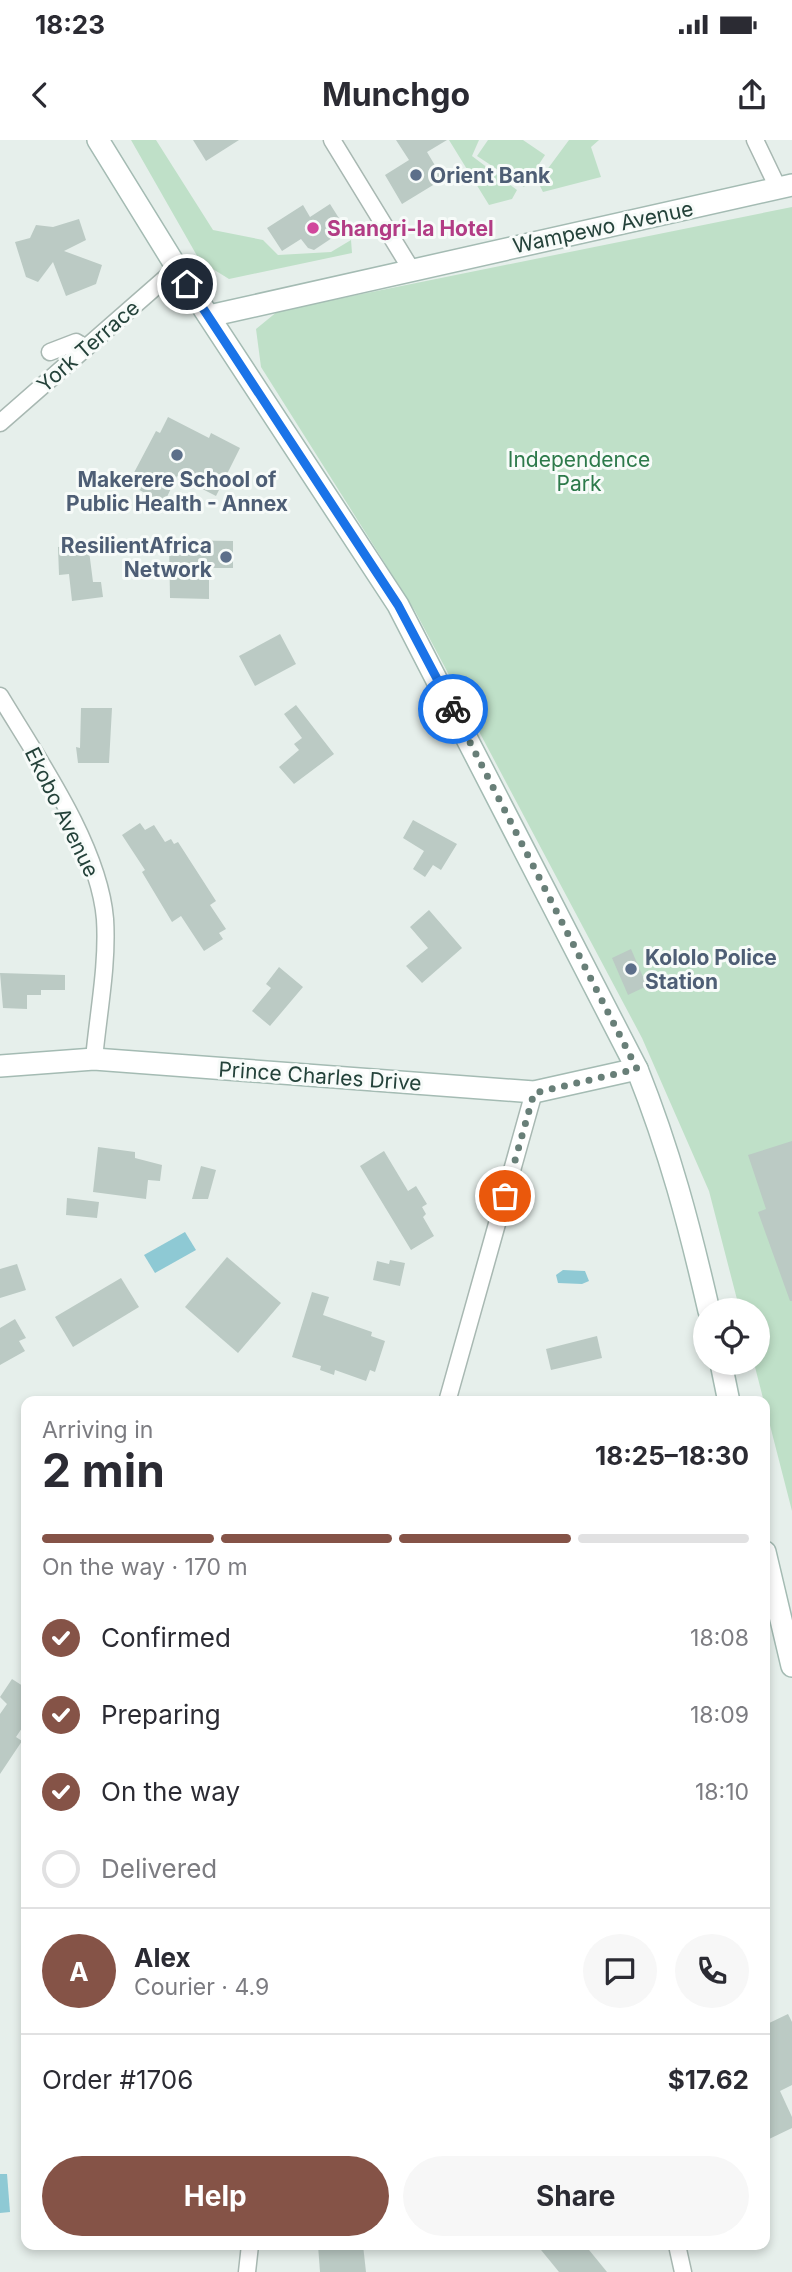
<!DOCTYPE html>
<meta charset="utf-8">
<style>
:root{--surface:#fff;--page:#f7f7f7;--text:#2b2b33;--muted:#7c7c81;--line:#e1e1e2;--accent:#855347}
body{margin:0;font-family:Inter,sans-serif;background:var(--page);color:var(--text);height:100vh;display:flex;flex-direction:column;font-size:26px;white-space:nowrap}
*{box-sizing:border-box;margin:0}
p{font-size:23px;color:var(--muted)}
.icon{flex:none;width:38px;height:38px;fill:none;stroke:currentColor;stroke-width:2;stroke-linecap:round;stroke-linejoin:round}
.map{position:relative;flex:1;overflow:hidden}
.details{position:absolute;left:21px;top:1256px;width:749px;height:854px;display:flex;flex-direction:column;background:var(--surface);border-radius:14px;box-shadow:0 4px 10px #0003}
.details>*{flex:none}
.fabs{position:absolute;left:693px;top:1158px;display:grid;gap:14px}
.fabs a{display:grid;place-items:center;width:77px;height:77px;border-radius:50%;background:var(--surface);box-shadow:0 4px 10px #0003;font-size:35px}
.pin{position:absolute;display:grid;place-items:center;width:60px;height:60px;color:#fff;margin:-30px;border:4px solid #fff;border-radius:50%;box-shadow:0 2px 7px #0007}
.courier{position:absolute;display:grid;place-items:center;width:70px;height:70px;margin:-35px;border:5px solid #1a73e8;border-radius:50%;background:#fff;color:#222;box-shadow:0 2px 9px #0007}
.headline em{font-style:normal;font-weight:700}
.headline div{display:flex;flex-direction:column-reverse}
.headline{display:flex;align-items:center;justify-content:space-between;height:119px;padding:0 21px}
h1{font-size:46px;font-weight:700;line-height:52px}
.bar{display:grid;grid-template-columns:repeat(4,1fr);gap:10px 7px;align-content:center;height:84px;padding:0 21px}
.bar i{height:9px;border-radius:5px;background:var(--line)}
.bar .current{background:var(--accent)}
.bar p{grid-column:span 4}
.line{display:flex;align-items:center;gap:18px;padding:0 21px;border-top:2px solid var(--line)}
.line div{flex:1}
.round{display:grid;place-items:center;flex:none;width:74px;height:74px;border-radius:37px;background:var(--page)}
ol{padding:0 21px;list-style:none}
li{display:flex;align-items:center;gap:21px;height:77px}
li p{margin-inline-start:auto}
li .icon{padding:7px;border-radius:50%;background:var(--accent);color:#fff;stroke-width:4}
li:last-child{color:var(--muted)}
li i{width:38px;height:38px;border:4px solid var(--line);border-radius:50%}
.cta{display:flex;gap:14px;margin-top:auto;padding:14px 21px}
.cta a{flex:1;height:80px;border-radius:42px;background:var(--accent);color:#fff;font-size:28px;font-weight:700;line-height:80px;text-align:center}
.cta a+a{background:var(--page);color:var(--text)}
.status{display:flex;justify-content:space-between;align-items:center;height:49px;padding:0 35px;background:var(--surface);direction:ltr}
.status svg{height:19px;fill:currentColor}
header{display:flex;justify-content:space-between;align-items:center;height:91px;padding:0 21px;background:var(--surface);font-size:32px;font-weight:700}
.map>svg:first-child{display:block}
</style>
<div class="status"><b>18:23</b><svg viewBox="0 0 49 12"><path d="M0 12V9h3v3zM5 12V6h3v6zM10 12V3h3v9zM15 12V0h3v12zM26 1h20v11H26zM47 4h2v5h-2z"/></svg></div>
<header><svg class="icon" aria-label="back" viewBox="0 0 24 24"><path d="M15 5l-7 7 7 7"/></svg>Munchgo<svg class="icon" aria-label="share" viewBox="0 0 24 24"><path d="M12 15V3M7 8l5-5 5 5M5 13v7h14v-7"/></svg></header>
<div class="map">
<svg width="792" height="2132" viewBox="0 0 792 2132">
<rect width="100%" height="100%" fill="#e6efeb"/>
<!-- green -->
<g fill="#bfe0c8">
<path d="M131,0H156L213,90L263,100L278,115L331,112L351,100L352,113L229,139L200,121Z"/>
<path d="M449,0H479L472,16L517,50L512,59L489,65Z"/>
<path d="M488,0H523L545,15L524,47L477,16Z"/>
<path d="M569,0H599L591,7L601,37L543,52L538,42Z"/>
<path d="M792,67V1371L754,1223H758V1171H740L709,1051L642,898L415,471L261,227L256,189L278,171Z"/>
</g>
<!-- water -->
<g fill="#8ec9d4">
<path d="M185,1092L196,1110L155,1133L144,1115Z"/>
<path d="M563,1130L585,1131L589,1141L582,1144L558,1143L556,1135Z"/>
<path d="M0,2034H7L10,2072L0,2073Z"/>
</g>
<!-- building -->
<g fill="#bbcac4">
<path d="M193,0H239L206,21Z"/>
<path d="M396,0H447L427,12L443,39L402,64L385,35L409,20Z"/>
<path d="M330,64L342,83L341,92L314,110L308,108L301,99L282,111L267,88L303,65L310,77Z"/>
<path d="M79,79L86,100L64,111L102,125L96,144L66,156L53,122L38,142L26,137L15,102L30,98L36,85L53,87Z"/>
<path d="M168,277L209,298L211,293L240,308L216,356L177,336L164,363L128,344L156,291L160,293Z"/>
<path d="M169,400L233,401V428H209V459L170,458Z"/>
<path d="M88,403L93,442H101L103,457L72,461L69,434L59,435L58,407Z"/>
<path d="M280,494L296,524L255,546L239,516Z"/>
<path d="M296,565L334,614L294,644L279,627L299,610L294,604L302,598L284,574Z"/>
<path d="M81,568H112L109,623H78L76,607L80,608Z"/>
<path d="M413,680L457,704L441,730L433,725L425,737L413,729L424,711L403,698Z"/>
<path d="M140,683L145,690L154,685L165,702L171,699L174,704L178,702L216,761L210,765L226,789L219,793L223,799L204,811L181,776L172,782L142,732L145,730L122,695Z"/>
<path d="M429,770L462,808L422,843L406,826L428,808L410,787Z"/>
<path d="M631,809L647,846L628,855L612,818Z"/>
<path d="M279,827L303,847L270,886L252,871L271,848L266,844Z"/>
<path d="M0,833L65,835V850H41V855H27V869L3,868Z"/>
<path d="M792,1001V1161H790L758,1072L766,1069L748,1015Z"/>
<path d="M98,1007L135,1012V1018L162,1025L160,1041L148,1040L146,1059L93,1052Z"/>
<path d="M384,1011L408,1051L416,1046L427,1064L422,1067L426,1074L423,1077L434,1096L411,1110L360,1026Z"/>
<path d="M201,1026L216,1030L208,1059H192Z"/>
<path d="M67,1058L99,1062L97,1078L66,1075Z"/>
<path d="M227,1117L281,1163L238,1213L185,1167Z"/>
<path d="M390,1120L405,1123L400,1146L373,1140L377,1121L389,1124Z"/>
<path d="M17,1124L26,1150L0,1158V1129Z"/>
<path d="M121,1138L139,1167L73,1207L55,1177Z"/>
<path d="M312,1152L329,1157L323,1175L372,1192L371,1196L385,1201L375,1232L370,1230L366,1241L335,1230L334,1235L320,1230L321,1226L292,1217Z"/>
<path d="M15,1179L26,1198L19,1201L25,1211L0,1225V1188Z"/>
<path d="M597,1196L602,1218L551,1230L546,1209Z"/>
<path d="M12,1539L26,1548V1582L16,1597L22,1601L0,1634V1574L7,1564L0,1557Z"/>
<path d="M788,1874L792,1882V1945L780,1951L792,1977V1988L765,2001V1885Z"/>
<path d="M318,2105H363L366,2132H320Z"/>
<path d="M537,2105H585L607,2132H559Z"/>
</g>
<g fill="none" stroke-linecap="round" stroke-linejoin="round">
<!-- street casing -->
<g stroke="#a8b8b2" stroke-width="19">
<g id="street">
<path d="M332,0L411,129"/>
<path d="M755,0L778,48"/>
<path d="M50,212L76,202L86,208"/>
<path d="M0,283L177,128"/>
<path d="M0,556C38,619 99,706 105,779C108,825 98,874 94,919"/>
<path d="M447,1262L534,952"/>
<path d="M677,2105L683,2132"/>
<path d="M247,2132L250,2105"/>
</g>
</g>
<!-- secondary casing -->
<g stroke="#a4bbb3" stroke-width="24">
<g id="secondary">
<path d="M98,0L177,128L398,465L637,929C670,1012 689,1084 709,1171"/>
<path d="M209,176L792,45"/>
<path d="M0,926L94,919L534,952L637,929"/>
<path d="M721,1223L729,1262"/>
<path d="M765,1412L792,1526"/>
</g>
</g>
<!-- street -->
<use href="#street" stroke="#fff" stroke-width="16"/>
<!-- secondary -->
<use href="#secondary" stroke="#fff" stroke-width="21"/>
</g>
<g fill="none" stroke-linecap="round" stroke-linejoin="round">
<!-- done -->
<path stroke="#687f78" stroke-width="7" stroke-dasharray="0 12.6" d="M453,569L637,929L534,953L505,1056"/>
<!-- route -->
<path stroke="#1a73e8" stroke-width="9" d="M187,144L398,465L453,569"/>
</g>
<!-- markers -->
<g fill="#5c6f8a" stroke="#f7fbf9" stroke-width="2.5">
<circle cx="416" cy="35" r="7"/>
<circle cx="177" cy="315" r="7"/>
<circle cx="226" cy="417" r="7"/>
<circle cx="631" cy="829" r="7"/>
</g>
<circle fill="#d1479c" stroke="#f7fbf9" stroke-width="2.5" cx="313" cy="88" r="7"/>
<g text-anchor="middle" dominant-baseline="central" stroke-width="6" stroke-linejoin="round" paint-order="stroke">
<!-- service labels -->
<g font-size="21" font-weight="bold" fill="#4e5e75" stroke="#f7fbf9" text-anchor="start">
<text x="430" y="35">Orient Bank</text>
<text x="177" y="339" text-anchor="middle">Makerere School of<tspan x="177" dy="24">Public Health - Annex</tspan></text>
<text x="212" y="405" text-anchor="end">ResilientAfrica<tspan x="212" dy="24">Network</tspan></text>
<text x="645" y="817">Kololo Police<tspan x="645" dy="24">Station</tspan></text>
</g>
<!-- street labels -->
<g font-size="21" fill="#24423a" stroke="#f7fbf9">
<text transform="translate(603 87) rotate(-12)">Wampewo Avenue</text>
<text transform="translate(88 206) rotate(-41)">York Terrace</text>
<text transform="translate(62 672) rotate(64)">Ekobo Avenue</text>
<text transform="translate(320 936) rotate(4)">Prince Charles Drive</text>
</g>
<!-- hotel labels -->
<g font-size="21" font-weight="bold" fill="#b23c85" stroke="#f7fbf9" text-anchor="start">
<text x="327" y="88">Shangri-la Hotel</text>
</g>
<!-- park labels -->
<g font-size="21" fill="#2d7a4b" stroke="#f7fbf9">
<text x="579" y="319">Independence<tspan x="579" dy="24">Park</tspan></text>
</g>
</g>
</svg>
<div class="fabs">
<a><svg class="icon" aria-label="locate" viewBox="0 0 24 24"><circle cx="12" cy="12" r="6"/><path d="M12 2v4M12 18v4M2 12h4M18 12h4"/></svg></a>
</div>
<div class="pin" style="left:505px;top:1056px;background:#ea580c"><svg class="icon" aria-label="bag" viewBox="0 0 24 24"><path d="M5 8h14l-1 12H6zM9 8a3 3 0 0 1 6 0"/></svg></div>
<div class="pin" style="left:187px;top:144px;background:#1f2937"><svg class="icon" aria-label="home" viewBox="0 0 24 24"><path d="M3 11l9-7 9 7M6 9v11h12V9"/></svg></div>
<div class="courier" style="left:453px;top:569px"><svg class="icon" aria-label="bike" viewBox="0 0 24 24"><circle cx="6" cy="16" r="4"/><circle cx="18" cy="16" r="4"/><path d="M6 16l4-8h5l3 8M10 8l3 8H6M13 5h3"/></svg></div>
<section class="details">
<div class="headline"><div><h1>2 min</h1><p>Arriving in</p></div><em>18:25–18:30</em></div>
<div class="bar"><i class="current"></i><i class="current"></i><i class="current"></i><i></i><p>On the way · 170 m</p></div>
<ol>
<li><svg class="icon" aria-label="check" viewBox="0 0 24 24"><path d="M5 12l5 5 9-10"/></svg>Confirmed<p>18:08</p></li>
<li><svg class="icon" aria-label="check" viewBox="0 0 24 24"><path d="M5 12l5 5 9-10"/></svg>Preparing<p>18:09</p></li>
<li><svg class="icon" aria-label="check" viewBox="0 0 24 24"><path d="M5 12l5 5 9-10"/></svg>On the way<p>18:10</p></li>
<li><i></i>Delivered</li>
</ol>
<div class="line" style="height:126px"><b class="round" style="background:var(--accent);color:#fff">A</b><div><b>Alex</b><p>Courier · 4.9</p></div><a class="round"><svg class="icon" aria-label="chat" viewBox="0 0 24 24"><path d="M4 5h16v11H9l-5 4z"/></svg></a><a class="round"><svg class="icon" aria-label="phone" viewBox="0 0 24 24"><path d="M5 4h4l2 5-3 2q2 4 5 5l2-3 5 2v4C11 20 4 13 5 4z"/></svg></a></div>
<div class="line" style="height:91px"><div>Order #1706</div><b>$17.62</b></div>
<div class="cta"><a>Help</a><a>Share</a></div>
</section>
</div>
